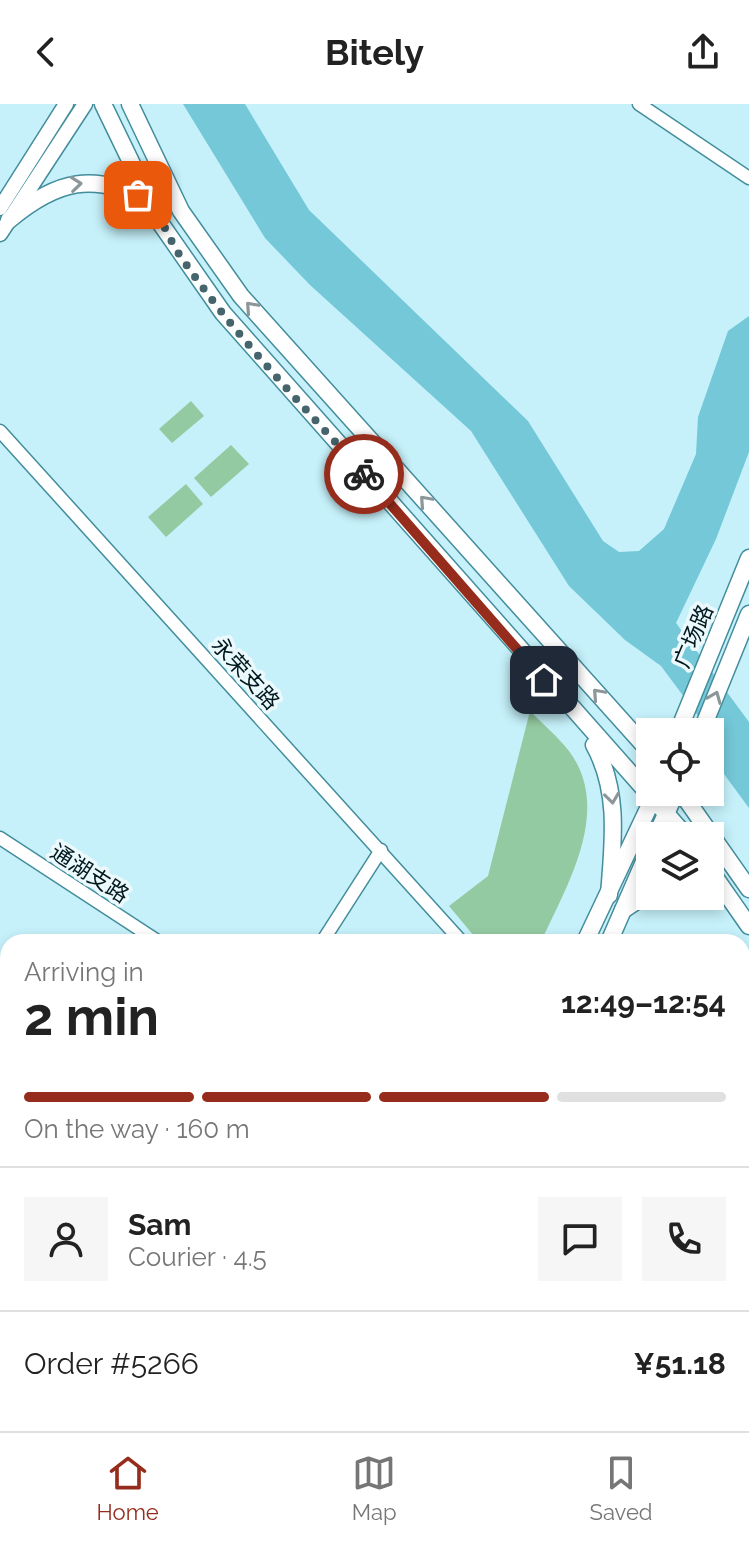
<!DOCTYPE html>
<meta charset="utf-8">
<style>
:root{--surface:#fff;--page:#f6f6f6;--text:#222;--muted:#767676;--line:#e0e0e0;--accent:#962d1c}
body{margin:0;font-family:Raleway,"Noto Sans SC",sans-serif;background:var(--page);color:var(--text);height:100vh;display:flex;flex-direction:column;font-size:30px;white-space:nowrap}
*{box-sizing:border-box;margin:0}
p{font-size:26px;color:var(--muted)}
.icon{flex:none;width:44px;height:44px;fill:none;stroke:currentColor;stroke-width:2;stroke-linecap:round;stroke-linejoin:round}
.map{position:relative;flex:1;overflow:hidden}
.drawer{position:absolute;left:0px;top:830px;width:750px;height:498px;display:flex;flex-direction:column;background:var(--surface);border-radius:24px 24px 0 0;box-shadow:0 4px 12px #0003}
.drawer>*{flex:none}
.controls{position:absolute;left:636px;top:614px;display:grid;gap:16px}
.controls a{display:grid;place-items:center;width:88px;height:88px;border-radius:0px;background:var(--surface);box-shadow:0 4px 12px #0003;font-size:40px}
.pin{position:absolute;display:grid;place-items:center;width:68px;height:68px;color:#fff;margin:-34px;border-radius:16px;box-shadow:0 4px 12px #0006}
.courier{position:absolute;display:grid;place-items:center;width:80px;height:80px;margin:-40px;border:6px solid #962d1c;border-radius:50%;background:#fff;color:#222;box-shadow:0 2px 10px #0007}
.head em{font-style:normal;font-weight:700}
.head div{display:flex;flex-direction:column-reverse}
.head{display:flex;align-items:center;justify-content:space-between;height:136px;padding:0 24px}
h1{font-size:52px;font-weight:700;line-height:60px}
.bar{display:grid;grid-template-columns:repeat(4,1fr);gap:12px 8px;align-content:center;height:96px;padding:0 24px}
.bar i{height:10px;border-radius:6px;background:var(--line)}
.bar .on{background:var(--accent)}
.bar p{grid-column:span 4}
.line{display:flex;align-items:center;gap:20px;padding:0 24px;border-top:2px solid var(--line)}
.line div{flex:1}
.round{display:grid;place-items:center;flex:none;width:84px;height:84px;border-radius:0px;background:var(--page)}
header{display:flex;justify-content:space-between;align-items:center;height:104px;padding:0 24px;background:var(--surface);font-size:36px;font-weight:700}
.tab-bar{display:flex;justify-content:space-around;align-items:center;height:112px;border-top:2px solid var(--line);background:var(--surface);font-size:22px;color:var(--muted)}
.tab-bar a{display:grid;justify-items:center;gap:4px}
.tab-bar .on{color:var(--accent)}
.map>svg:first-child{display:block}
</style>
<header><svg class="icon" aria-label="back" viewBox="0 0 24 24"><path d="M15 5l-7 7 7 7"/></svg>Bitely<svg class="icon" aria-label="share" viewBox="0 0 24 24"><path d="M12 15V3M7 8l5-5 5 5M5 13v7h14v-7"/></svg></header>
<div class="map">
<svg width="749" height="1327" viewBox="0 0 749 1327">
<rect width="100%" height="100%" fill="#c6f1fa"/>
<!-- green -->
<g fill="#94caa1">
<path d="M191,297L204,312L172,339L159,325Z"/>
<path d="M231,341L249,360L211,393L194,374Z"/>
<path d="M186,380L203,400L166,433L148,413Z"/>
<path d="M530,607C543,620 558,633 569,647C613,706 567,781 541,838H479L449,802L488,772Z"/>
</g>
<!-- water -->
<path fill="#74c8d8" d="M183,0H245L309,106L528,317L603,437L619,448L639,447L664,425L696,350L698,313L728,227L749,212V348L716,435L676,519L749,618V704L721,666L720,646L710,628L661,562L625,536L569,482L471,327L310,181L265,134Z"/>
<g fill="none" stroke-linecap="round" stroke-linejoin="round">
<!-- tertiary casing -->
<g stroke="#438d9c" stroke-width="15">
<g id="tertiary">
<path d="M639,0L749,74"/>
<path d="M0,327L462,838"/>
<path d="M0,734L159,838"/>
<path d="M322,838L381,746"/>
<path d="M3,1327L8,1320"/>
</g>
</g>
<!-- secondary casing -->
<g stroke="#438d9c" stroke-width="17">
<g id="secondary">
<path d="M0,104L66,0"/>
<path d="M0,130L85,0"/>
<path d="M0,1034L8,1039"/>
<path d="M0,1051L8,1056"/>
<path d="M414,1320L425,1327"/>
</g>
</g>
<!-- primary casing -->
<g stroke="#438d9c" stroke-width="19">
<g id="primary">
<path d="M678,628L749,454"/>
<path d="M701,628L749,510"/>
<path d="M656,732L676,688"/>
<path d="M585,838L656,688"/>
<path d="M609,838L650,744"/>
<path d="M447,1320L453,1327"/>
<path d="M356,1327L361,1320"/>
<path d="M379,1327L383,1320"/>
</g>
</g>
<!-- trunk casing -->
<g stroke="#438d9c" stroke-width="19">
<g id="trunk">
<path d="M103,0L161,120L223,209L686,732"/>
<path d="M130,0L181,107L241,192L650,648"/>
<path d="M9,116C57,76 94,67 151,98"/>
<path d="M594,641C620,688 613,739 609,791"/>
<path d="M681,688L749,785"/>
<path d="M710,766L749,822"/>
<path d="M623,806L650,788"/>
</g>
</g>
<!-- tertiary -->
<use href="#tertiary" stroke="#fff" stroke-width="12"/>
<!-- secondary -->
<use href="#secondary" stroke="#fff" stroke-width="14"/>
<!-- primary -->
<use href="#primary" stroke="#fff" stroke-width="16"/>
<!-- trunk -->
<use href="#trunk" stroke="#fff" stroke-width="16"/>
</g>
<!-- one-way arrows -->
<defs><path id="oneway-chevron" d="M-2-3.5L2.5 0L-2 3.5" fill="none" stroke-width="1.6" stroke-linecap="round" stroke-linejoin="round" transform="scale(2)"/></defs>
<g stroke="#8c979a">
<use href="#oneway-chevron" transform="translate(76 80) rotate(-6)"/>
<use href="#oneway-chevron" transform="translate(251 203) rotate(-132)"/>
<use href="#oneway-chevron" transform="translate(425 397) rotate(-132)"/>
<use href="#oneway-chevron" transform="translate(598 590) rotate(-132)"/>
<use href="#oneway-chevron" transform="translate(715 593) rotate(-68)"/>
<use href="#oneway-chevron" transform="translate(612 694) rotate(83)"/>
</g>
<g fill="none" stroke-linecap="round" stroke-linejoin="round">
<!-- done -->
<path stroke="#45646b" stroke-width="8" stroke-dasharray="0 14.4" d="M138,91C159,103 166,130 179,150C232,229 301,299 364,370"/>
<!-- route -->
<path stroke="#962d1c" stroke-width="10" d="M364,370L544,576"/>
</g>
<g text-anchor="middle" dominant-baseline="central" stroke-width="7" stroke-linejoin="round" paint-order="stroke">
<!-- street labels -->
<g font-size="22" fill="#00181e" stroke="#ebf9fc">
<text transform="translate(693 532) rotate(-67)">广场路</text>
<text transform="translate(246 569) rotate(48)">永荣支路</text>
<text transform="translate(90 769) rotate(33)">通湖支路</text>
</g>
</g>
</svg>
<div class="controls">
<a><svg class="icon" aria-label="locate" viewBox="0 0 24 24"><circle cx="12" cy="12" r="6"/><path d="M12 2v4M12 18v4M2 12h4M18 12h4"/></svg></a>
<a><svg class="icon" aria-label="layers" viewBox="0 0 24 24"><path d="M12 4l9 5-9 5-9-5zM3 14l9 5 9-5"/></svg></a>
</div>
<div class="pin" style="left:138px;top:91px;background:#ea580c"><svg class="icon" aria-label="bag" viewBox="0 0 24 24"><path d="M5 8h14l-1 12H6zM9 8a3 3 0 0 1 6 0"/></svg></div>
<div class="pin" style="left:544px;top:576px;background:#1f2937"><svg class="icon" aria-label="home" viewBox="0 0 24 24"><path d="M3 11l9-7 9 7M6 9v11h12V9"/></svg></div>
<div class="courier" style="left:364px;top:370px"><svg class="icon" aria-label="bike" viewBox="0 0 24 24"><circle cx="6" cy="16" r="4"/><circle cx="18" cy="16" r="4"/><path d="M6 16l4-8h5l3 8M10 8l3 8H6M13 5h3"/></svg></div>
<section class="drawer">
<div class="head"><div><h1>2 min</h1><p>Arriving in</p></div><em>12:49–12:54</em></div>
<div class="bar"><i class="on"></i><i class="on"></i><i class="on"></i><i></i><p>On the way · 160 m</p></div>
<div class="line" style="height:144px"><a class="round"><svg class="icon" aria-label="person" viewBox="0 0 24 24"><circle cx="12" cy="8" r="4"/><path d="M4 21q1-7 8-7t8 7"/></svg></a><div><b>Sam</b><p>Courier · 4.5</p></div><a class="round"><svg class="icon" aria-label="chat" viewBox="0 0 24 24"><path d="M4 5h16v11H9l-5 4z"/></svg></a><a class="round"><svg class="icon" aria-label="phone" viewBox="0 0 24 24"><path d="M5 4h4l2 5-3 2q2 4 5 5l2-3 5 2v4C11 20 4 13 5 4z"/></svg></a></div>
<div class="line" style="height:104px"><div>Order #5266</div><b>¥51.18</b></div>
</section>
</div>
<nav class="tab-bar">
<a class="on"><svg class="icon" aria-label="home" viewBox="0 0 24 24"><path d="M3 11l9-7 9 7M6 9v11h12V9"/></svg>Home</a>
<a><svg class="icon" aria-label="map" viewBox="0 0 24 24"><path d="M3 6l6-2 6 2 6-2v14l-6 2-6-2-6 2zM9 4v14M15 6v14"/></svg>Map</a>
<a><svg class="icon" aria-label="saved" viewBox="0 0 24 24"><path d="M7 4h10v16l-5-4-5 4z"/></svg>Saved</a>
</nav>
